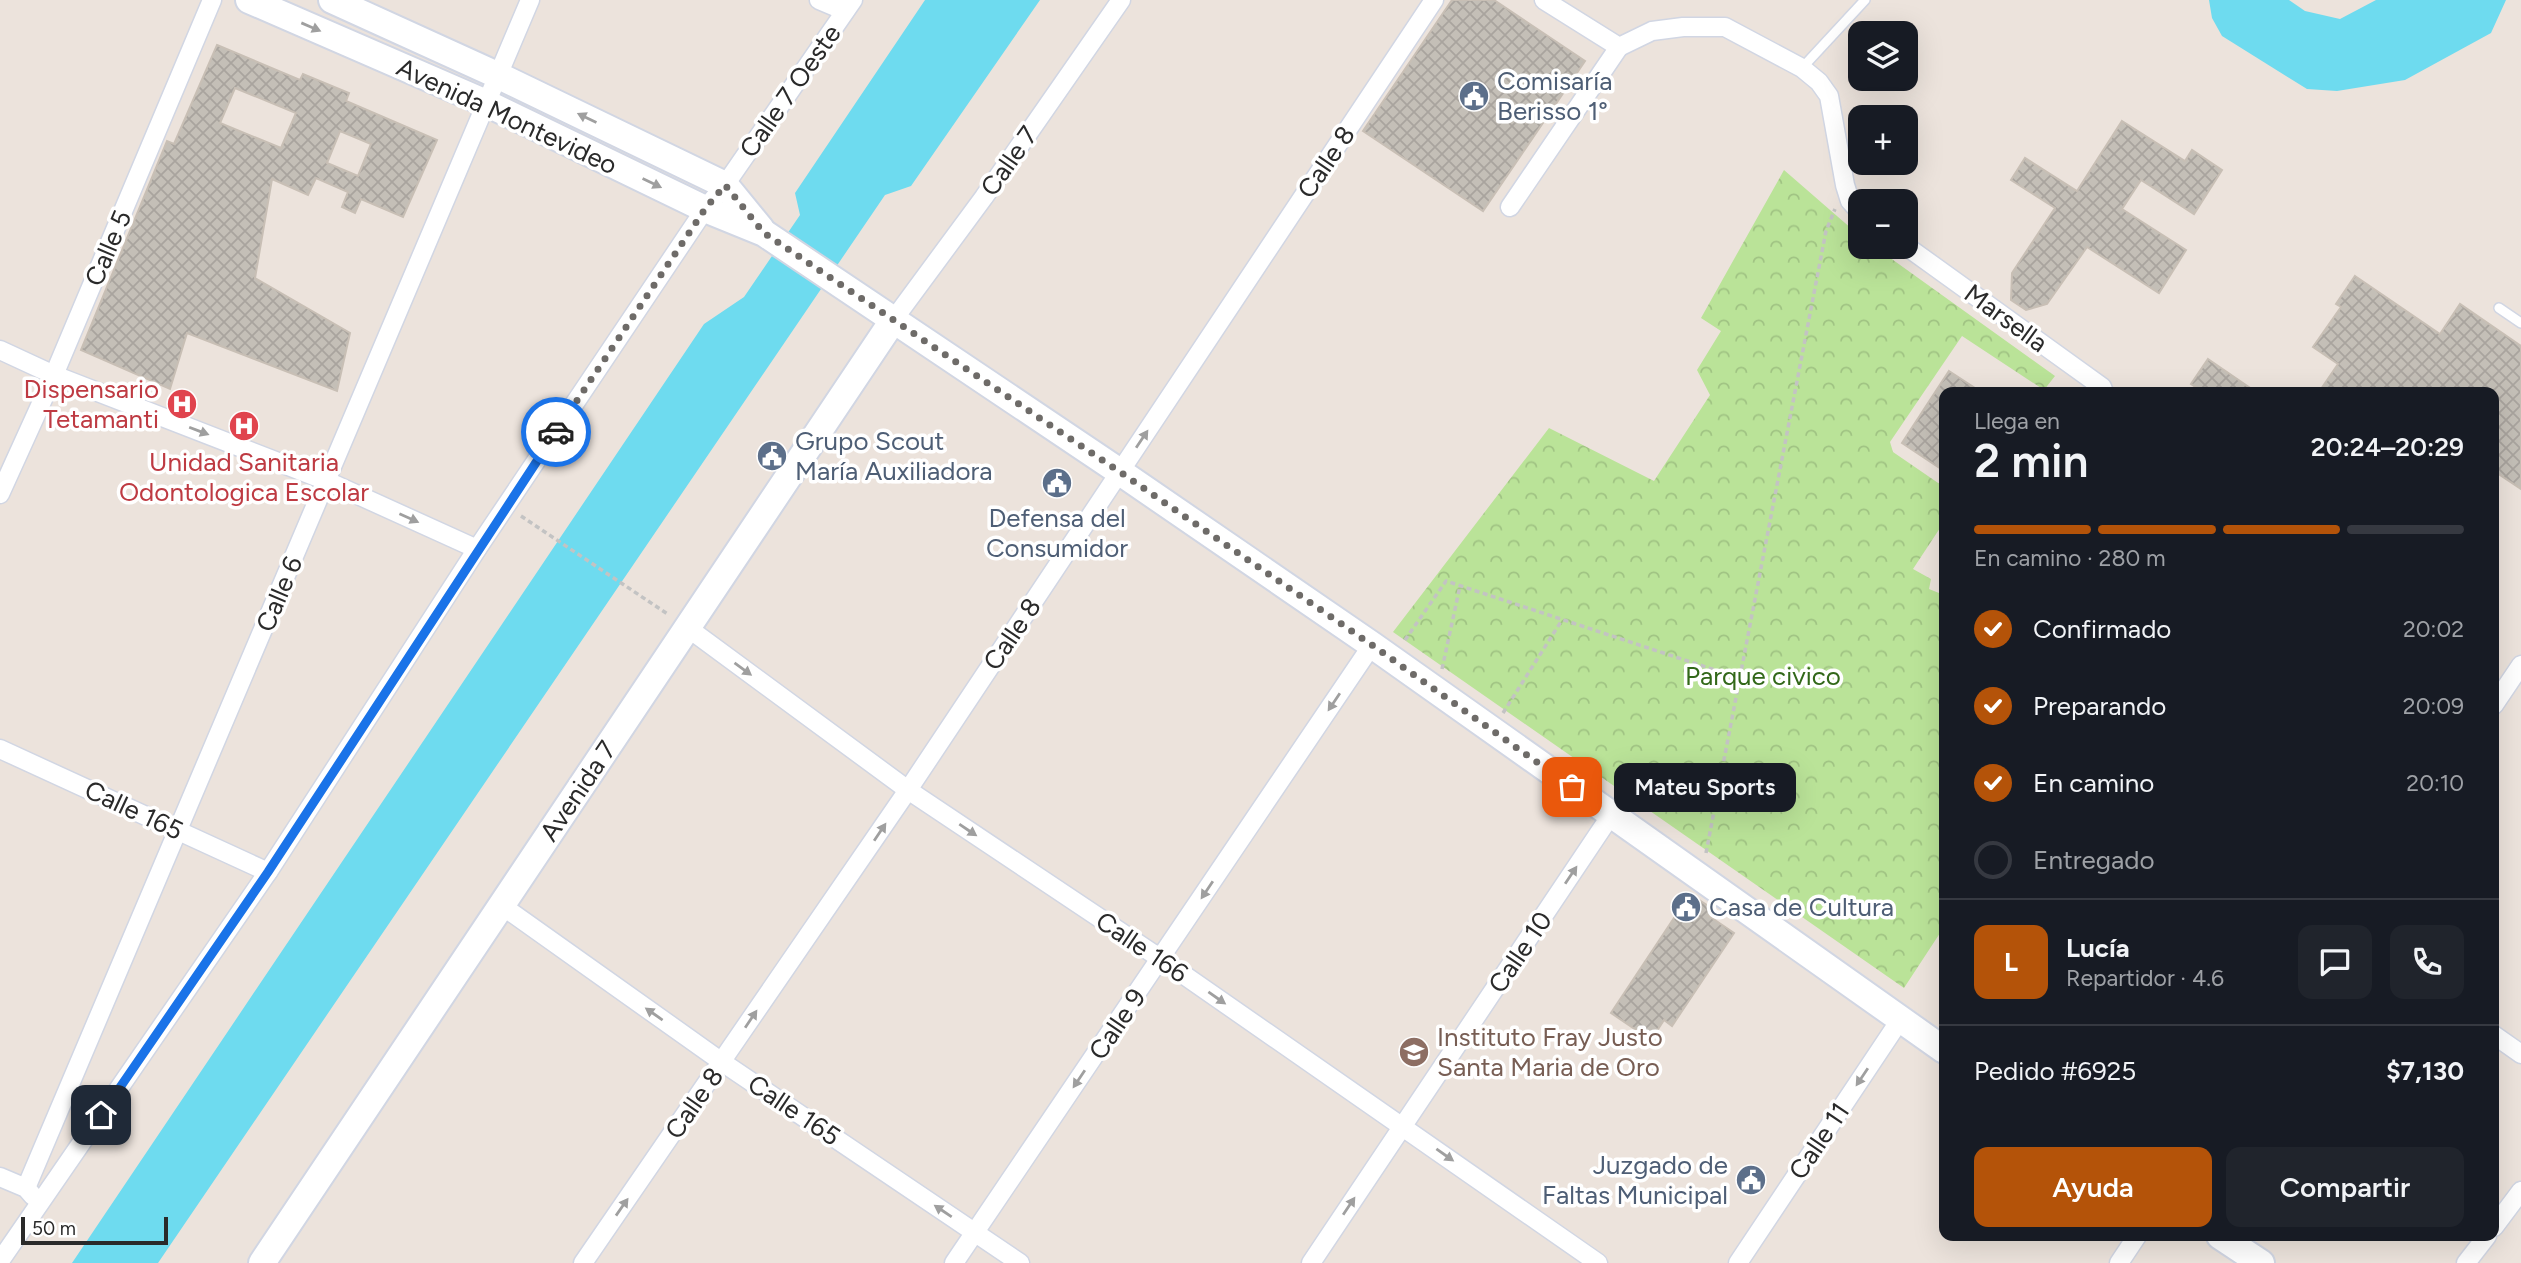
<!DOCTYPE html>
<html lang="es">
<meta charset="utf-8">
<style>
:root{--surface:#171b24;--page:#20242c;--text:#f1f3f6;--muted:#9ea1a6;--line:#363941;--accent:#b45309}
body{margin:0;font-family:Figtree,sans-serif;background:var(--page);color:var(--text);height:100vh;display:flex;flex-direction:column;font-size:26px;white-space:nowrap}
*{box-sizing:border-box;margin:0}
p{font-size:23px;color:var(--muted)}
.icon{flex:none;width:38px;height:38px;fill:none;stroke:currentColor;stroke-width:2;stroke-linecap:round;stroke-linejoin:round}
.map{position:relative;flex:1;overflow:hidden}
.details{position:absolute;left:1939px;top:387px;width:560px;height:854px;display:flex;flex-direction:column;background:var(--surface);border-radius:14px;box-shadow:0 7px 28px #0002}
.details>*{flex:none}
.controls{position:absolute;left:1848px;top:21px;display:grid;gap:14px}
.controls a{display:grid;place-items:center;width:70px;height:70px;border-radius:14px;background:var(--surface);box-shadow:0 7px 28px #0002;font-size:35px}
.scale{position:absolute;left:21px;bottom:18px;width:147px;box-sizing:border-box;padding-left:7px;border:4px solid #2a2a2a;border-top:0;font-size:19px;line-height:24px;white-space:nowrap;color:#2a2a2a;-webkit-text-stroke:5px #fff;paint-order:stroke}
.pin{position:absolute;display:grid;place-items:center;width:60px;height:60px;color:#fff;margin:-30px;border-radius:14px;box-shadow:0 4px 10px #0006}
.courier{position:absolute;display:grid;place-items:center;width:70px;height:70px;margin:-35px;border:5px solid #1a73e8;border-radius:50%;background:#fff;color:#222;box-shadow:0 2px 9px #0007}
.bubble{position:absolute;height:49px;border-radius:14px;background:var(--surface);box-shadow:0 7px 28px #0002;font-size:23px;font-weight:600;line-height:49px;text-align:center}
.headline em{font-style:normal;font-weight:600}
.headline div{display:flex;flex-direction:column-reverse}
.headline{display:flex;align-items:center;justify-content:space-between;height:119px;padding:0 35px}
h1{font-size:46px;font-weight:600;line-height:52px}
.bar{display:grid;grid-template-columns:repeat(4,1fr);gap:10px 7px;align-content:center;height:84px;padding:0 35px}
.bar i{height:9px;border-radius:5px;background:var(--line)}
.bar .current{background:var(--accent)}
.bar p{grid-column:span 4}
.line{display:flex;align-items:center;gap:18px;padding:0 35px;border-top:2px solid var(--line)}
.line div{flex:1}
.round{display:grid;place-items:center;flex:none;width:74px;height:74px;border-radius:14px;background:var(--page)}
ol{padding:0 35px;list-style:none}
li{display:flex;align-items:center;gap:21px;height:77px}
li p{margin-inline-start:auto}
li .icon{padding:7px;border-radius:50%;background:var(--accent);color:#fff;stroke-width:4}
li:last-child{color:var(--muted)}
li i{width:38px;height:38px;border:4px solid var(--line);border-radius:50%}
.action{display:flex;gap:14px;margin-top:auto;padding:14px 35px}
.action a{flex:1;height:80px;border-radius:14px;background:var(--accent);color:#fff;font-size:28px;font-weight:600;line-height:80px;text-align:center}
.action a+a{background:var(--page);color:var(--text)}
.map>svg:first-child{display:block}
</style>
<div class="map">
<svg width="2521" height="1263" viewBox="0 0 2521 1263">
<defs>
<pattern id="park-crowns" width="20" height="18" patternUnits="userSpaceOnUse" patternTransform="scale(1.75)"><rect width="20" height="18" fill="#bae398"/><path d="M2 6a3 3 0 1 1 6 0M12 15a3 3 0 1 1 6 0" fill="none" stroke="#a0c383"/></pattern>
<pattern id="building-cross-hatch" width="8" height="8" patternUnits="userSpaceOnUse" patternTransform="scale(1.75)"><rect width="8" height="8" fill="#c4bfb7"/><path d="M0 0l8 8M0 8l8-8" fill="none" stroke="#a9a49e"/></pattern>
</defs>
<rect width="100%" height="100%" fill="#ece3dc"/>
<!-- park -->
<path fill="url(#park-crowns)" d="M1784,170L1860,236V247H1875L2055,376L2044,390L1962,336L1890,442L1893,452L1944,487V522L1913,569L1931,579L1929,589L1944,595V927L1904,988L1393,632L1549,428L1654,481L1710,395L1697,370L1721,331L1701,318Z"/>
<!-- water -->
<g fill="#6edbef">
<path d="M925,0H1040L911,186L885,195L158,1263H72L704,324L744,297L800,215L795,193Z"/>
<path d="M2209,0H2289L2305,11L2340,19L2376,0H2506L2491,33L2405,80L2337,91L2307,89L2222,36L2212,18Z"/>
</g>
<!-- building -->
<g fill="url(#building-cross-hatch)" stroke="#c8bfb5" stroke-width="2" fill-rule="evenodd">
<path d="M1452,0H1494L1585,61L1483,211L1363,131Z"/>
<path d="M217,45L300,80L303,74L349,93L346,101L437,140L403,217L361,199L355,213L342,207L348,192L316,178L308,195L272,179L255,278L350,333L337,391L187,333L170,389L81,350L167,141L174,144ZM235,88L296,113L281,148L220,123ZM340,131L371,144L358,176L327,163Z"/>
<path d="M2122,121L2185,161L2192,150L2222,170L2194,214L2141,180L2122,209L2186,250L2159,293L2087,247L2047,304L2026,310L2011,300L2012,273L2055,208L2011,180L2025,158L2077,191Z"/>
<path d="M2355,276L2440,334L2460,304L2521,346V489L2494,471V392H2319L2338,364L2313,347L2341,307L2336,304Z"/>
<path d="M2208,359L2256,392H2203L2191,384Z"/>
<path d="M1949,371L1981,392H1944V471L1902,443Z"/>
<path d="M1690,894L1713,909L1709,916L1734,933L1672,1026L1664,1020L1651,1040L1611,1013Z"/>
</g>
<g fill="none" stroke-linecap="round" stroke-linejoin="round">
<!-- service casing -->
<g stroke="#d1d6e3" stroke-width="12">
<g id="service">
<path d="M1802,68L1865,0"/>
<path d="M2499,308L2521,323"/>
</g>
</g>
<!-- minor casing -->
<g stroke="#d1d6e3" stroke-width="21">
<g id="minor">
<path d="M819,0L845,11"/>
<path d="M1544,0L1619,47L1652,31L1683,27H1725L1802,68L1819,82L1829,96L1845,185L1850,201L1860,212"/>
<path d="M1510,207L1619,47"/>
<path d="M1906,246L2102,387L2104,392"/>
<path d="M894,319L984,197L1121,0"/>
<path d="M0,350L54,375L327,481L477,549"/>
<path d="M0,494L54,375L212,0"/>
<path d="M688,628L908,790L1161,959L1598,1263"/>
<path d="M2494,705L2521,665"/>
<path d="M0,749L268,872"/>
<path d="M501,905L722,1062L1020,1263"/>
<path d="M2494,1035L2521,1054"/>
<path d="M0,1177L26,1188L33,1196"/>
<path d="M26,1188L530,0"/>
<path d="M2494,1227L2521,1191"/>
<path d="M0,1261L268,872L477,549L705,209L725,185L853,0"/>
<path d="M583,1263L908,790L1434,0"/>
<path d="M954,1263L1372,645"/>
<path d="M1311,1263L1611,815"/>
<path d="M1738,1263L1900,1020"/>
<path d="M2119,1263L2137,1236"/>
<path d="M2466,1263L2487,1236"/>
</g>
</g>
<!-- secondary casing -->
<g stroke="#d1d6e3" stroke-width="30">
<g id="secondary">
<path d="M249,0L486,103L705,209L764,233L1120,472L1372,645L1944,1050"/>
<path d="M332,0L497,75L725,185L761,229"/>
<path d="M2220,1236L2261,1263"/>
<path d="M262,1263L894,319"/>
</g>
</g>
<!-- path -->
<g stroke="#c3c3c3" stroke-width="3.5" stroke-dasharray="5 3.5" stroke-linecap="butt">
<path d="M521,516L669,615"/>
<path d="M1405,640L1446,581L1739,678"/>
<path d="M1442,669L1460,586"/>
<path d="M1503,713L1562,620"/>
<path d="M1706,853L1826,231L1835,209"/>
</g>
<!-- service -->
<use href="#service" stroke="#fff" stroke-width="9"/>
<!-- minor -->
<use href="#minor" stroke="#fff" stroke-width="18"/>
<!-- secondary -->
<use href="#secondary" stroke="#fff" stroke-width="26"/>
</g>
<!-- one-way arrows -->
<defs><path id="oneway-solid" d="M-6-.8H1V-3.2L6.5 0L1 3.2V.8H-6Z" transform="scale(1.75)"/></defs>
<g fill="#9f9f9f">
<use href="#oneway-solid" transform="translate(311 27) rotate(23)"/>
<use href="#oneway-solid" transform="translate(587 118) rotate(-154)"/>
<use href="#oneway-solid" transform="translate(652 183) rotate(26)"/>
<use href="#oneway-solid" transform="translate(199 431) rotate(21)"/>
<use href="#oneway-solid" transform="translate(1142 439) rotate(-56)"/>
<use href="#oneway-solid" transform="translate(409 518) rotate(24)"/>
<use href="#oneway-solid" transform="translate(743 669) rotate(36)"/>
<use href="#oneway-solid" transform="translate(1334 702) rotate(124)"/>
<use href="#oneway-solid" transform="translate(968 830) rotate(34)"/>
<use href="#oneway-solid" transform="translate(880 832) rotate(-56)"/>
<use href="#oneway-solid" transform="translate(1571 875) rotate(-56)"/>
<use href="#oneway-solid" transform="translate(1207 890) rotate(124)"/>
<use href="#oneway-solid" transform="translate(1217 998) rotate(35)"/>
<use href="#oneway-solid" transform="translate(654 1014) rotate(-145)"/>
<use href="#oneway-solid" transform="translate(751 1019) rotate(-56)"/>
<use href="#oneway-solid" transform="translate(1862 1077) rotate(124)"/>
<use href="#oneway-solid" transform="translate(1079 1079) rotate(124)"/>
<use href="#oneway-solid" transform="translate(1445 1155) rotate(35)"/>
<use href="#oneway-solid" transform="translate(1349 1206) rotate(-56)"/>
<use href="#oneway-solid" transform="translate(622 1207) rotate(-55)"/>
<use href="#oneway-solid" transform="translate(943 1211) rotate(-146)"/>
</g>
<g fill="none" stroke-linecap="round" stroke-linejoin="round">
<!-- done -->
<path stroke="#6e6b68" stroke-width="7" stroke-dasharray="0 12.6" d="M556,432L705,209L725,185L764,233L1120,472L1372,645L1572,787"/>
<!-- route -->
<path stroke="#1a73e8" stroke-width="9" d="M101,1115L268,872L556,432"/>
</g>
<!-- icons -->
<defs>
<g id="civic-disc" transform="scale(1.575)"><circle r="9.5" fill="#5c6f8a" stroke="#fff"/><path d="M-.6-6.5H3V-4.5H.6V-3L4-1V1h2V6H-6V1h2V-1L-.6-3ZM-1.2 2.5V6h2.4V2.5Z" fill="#fff"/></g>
<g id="hospital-disc" transform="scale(1.575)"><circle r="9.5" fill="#e0444e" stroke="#fff"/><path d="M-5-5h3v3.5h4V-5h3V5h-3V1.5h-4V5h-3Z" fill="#fff"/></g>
<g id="school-disc" transform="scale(1.575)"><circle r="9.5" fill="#8d6e63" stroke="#fff"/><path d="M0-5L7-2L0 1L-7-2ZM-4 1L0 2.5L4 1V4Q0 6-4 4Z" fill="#fff"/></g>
</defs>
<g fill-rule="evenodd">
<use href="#civic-disc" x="1474" y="96"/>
<use href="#hospital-disc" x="182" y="404"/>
<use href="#hospital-disc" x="244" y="426"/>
<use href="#civic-disc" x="772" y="456"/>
<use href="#civic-disc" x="1057" y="483"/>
<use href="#civic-disc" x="1686" y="907"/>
<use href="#school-disc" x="1414" y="1052"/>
<use href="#civic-disc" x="1751" y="1180"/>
</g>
<g text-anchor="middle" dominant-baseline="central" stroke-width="7" stroke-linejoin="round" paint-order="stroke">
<!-- service labels -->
<g font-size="26" fill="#4e5e75" stroke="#fff" text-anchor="start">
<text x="1497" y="81">Comisaría<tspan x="1497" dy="30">Berisso 1°</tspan></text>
<text x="795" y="441">Grupo Scout<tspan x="795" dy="30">María Auxiliadora</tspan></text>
<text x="1057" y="518" text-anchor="middle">Defensa del<tspan x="1057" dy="30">Consumidor</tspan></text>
<text x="1709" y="907">Casa de Cultura</text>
<text x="1728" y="1165" text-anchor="end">Juzgado de<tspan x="1728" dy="30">Faltas Municipal</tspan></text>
</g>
<!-- street labels -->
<g font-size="26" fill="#2a2a2a" stroke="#fff">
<text transform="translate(790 91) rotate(-55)">Calle 7 Oeste</text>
<text transform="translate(507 116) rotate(25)">Avenida Montevideo</text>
<text transform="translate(1009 161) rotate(-55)">Calle 7</text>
<text transform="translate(1326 162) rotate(-56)">Calle 8</text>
<text transform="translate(108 248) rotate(-67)">Calle 5</text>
<text transform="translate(2006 318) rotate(36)">Marsella</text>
<text transform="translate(279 594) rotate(-67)">Calle 6</text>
<text transform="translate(1012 634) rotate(-56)">Calle 8</text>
<text transform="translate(578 791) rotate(-56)">Avenida 7</text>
<text transform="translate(134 810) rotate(25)">Calle 165</text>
<text transform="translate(1142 947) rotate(34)">Calle 166</text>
<text transform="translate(1520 952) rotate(-56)">Calle 10</text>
<text transform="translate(1117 1024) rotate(-56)">Calle 9</text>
<text transform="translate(694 1103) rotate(-55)">Calle 8</text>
<text transform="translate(794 1110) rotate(34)">Calle 165</text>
<text transform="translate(1819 1141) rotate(-56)">Calle 11</text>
</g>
<!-- health labels -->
<g font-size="26" fill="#be3a42" stroke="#fff" text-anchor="end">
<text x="159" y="389">Dispensario<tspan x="159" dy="30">Tetamanti</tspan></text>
<text x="244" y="462" text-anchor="middle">Unidad Sanitaria<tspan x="244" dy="30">Odontologica Escolar</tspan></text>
</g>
<!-- park labels -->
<g font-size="26" fill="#326819" stroke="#fff">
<text x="1763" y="676">Parque civico</text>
</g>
<!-- education labels -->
<g font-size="26" fill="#785e54" stroke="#fff" text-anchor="start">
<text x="1437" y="1037">Instituto Fray Justo<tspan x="1437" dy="30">Santa Maria de Oro</tspan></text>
</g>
</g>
</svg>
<div class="controls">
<a><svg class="icon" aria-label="layers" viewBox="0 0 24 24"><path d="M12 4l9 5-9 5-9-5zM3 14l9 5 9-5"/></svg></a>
<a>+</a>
<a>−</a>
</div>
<div class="scale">50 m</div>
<div class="pin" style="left:1572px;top:787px;background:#ea580c"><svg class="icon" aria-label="bag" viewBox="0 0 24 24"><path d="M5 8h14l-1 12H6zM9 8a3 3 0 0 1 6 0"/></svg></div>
<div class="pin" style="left:101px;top:1115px;background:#1f2937"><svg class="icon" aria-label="home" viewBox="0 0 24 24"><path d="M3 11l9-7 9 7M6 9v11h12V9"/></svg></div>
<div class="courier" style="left:556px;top:432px"><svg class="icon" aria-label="car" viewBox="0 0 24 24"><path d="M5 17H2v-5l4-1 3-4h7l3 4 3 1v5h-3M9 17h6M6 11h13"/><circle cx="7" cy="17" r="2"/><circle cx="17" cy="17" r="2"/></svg></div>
<div class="bubble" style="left:1614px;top:763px;width:182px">Mateu Sports</div>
<section class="details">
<div class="headline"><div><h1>2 min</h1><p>Llega en</p></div><em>20:24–20:29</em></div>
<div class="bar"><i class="current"></i><i class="current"></i><i class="current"></i><i></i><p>En camino · 280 m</p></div>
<ol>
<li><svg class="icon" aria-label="check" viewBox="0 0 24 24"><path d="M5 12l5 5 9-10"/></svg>Confirmado<p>20:02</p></li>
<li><svg class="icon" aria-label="check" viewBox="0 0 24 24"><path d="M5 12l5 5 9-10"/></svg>Preparando<p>20:09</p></li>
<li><svg class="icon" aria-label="check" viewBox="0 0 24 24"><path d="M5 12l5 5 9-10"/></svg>En camino<p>20:10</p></li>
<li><i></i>Entregado</li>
</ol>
<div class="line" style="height:126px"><b class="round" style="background:var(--accent);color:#fff">L</b><div><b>Lucía</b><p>Repartidor · 4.6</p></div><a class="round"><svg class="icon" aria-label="chat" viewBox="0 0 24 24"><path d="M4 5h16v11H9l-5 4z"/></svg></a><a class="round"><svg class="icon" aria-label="phone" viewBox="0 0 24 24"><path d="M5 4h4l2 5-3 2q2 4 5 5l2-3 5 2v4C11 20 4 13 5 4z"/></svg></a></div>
<div class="line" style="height:91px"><div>Pedido #6925</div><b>$7,130</b></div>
<div class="action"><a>Ayuda</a><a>Compartir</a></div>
</section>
</div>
